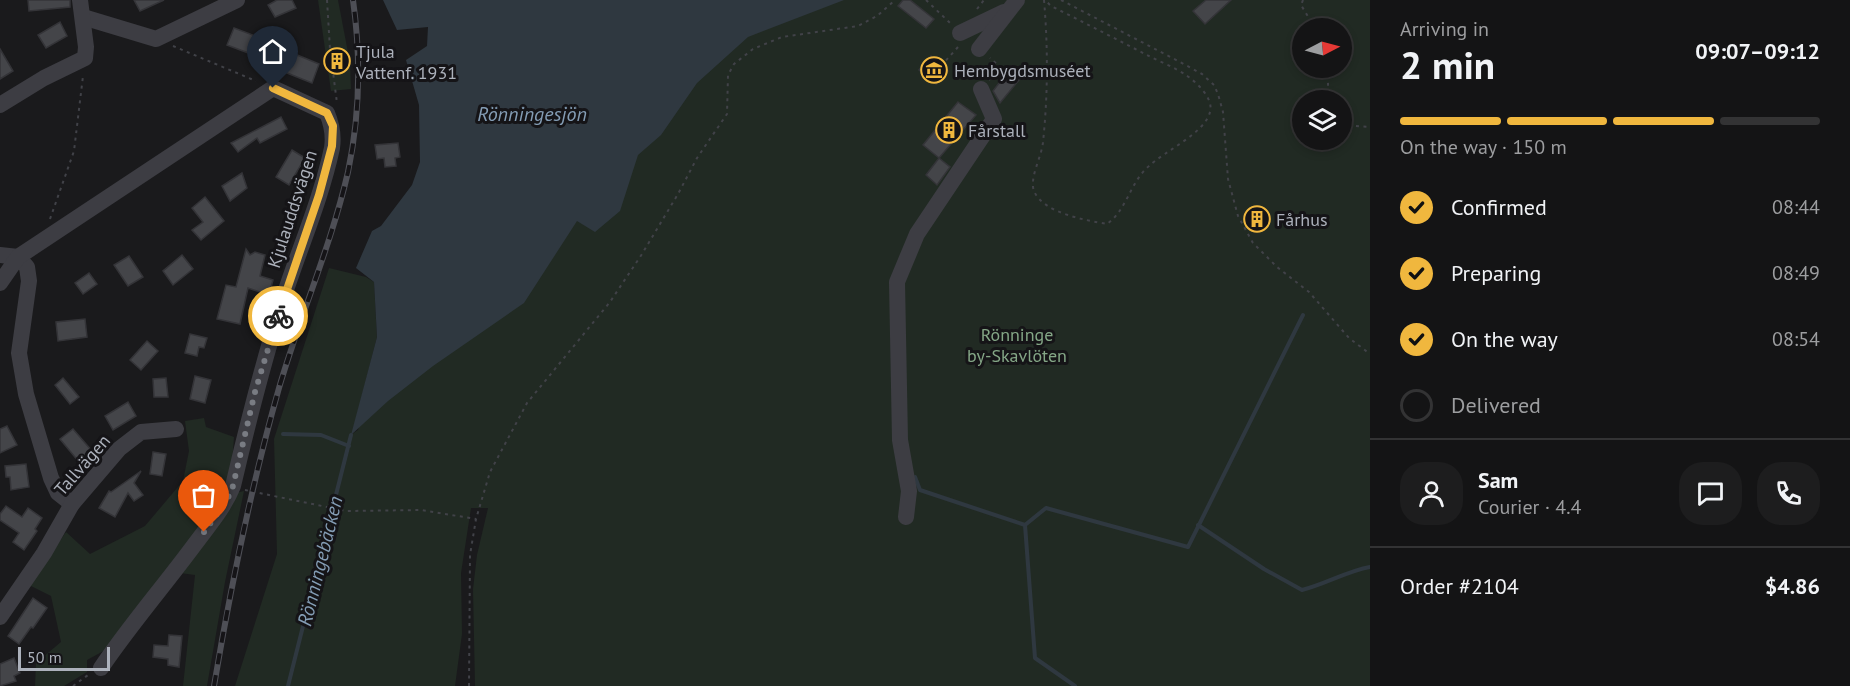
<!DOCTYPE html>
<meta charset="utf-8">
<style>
:root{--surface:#141415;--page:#1d1d1e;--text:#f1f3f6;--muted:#9d9ea0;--line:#333334;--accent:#f0b73e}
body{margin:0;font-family:"PT Sans",sans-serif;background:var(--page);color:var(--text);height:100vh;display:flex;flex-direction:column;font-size:22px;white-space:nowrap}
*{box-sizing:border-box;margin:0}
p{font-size:20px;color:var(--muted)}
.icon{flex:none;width:33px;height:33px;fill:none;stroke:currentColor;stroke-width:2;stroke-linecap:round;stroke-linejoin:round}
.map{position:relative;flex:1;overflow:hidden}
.side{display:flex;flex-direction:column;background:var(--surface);width:480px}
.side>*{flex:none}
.needle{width:39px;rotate:84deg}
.tools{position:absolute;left:1292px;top:18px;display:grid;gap:12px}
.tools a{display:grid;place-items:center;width:60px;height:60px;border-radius:50%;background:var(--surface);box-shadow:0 3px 9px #0003,0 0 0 2px var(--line);font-size:30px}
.scale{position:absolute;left:18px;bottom:15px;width:92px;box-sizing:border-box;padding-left:6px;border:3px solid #acb1bb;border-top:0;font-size:16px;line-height:21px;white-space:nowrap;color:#acb1bb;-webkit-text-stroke:4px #151417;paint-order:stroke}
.pin{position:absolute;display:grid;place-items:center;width:51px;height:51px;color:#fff;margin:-62px -26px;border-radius:50% 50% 50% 0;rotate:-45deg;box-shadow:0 0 6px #0007}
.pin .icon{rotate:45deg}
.courier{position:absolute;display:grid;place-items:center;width:60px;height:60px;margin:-30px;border:4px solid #f0b73e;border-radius:50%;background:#fff;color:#222;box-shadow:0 2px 8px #0007}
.overview em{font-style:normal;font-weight:600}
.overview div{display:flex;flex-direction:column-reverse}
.overview{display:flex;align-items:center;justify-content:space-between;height:102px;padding:0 30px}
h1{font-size:39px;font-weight:600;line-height:45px}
.bar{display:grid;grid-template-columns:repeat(4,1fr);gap:9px 6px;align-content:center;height:72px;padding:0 30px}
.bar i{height:8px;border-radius:4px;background:var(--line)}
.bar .active{background:var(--accent)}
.bar p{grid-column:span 4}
.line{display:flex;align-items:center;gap:15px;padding:0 30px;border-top:2px solid var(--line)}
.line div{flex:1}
.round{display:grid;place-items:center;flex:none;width:63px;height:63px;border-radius:24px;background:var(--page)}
ol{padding:0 30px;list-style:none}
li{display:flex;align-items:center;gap:18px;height:66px}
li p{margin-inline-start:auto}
li .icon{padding:6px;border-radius:50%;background:var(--accent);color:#111;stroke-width:4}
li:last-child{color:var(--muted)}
li i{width:33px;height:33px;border:3px solid var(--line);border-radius:50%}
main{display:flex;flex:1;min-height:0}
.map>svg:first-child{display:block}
</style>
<main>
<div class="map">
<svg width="1370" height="686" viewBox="0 0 1370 686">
<rect width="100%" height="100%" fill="#1a1a1c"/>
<!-- green -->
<g fill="#212a23" fill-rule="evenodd">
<path d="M318,0H338L350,63L351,89L331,91Z"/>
<path d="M781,0H1370V686H475L473,589L477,555L488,508H471L461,573L462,634L455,686H235L277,554L274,439L329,268L366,277L374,282L377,337L352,434L358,430L364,407ZM1302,28H1341V68H1302ZM1302,100H1341V140H1302Z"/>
<path d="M204,418L206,427L234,437L231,478L227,492L109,648L87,660V672L64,686H35L36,663L61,642L51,596L29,585L66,532L90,554L145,526L183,481L189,451L185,421Z"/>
<path d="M244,491L225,582L207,686H183L195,575L180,573L235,493Z"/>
</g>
<!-- water -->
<path fill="#2f3840" d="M383,0H844L748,37L697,83L661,135L638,155L620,211L595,232L577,221L524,303L433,366L388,401L351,435L377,337L374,282L356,268L372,231L381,226L412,185L420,162L419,105L406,60L427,46L428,27L397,30Z"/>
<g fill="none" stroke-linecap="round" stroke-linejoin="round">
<!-- stream -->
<g stroke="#2f3840" stroke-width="4">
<path d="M283,434L321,435L349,446"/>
<path d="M915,477L920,490L1025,525L1035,658L1075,686"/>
<path d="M1025,525L1046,508L1188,547L1303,315"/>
<path d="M1198,525L1264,569L1302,590C1326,584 1347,571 1370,567"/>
<path d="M288,686L351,435"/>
</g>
</g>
<!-- building -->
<g fill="#444549" stroke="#343438" stroke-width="1.5">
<path d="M28,0H70V7L29,11Z"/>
<path d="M134,0H164L140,11Z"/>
<path d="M277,0H292L296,8L275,17L268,5Z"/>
<path d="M903,0H910L934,19L926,28L898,6Z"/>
<path d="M1206,0H1231L1205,24L1193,11Z"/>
<path d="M60,22L67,36L46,48L38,35Z"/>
<path d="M234,28L266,40L259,57L227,45Z"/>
<path d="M0,49L13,71L0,79Z"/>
<path d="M290,52L319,64L312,83L282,71Z"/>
<path d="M931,56L948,71L936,84L919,70Z"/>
<path d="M1012,66L1023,75L1000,103L993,91Z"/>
<path d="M958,102L976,115L939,158L923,145Z"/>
<path d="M281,117L287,129L260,143L257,138L238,152L231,143Z"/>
<path d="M398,143L400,157L395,158L396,166L385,167L384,158L377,159L375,145Z"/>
<path d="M292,150L305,158L289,185L276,177Z"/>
<path d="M939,158L950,167L937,185L926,175Z"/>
<path d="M242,173L247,188L230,201L222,186Z"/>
<path d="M205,197L224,221L201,240L192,230L203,222L192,208Z"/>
<path d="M1258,212L1264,218L1257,226L1250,219Z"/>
<path d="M246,249L250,255L255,252L265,255L260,276L273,280L269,295L248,288L240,324L217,319L226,285L236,287Z"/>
<path d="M182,255L193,269L173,285L163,271Z"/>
<path d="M129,256L143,277L128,286L114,265Z"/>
<path d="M89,273L97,284L83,294L75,283Z"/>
<path d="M85,319L87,337L58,341L56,322Z"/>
<path d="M190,334L207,338L204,348L199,347L197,356L185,353Z"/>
<path d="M147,341L158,351L141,370L130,360Z"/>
<path d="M195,376L211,380L205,403L190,399Z"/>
<path d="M63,378L79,397L70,404L55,385Z"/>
<path d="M166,378L168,397H154L153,379Z"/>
<path d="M128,402L136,416L113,430L105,416Z"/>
<path d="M7,426L17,445L0,453V429Z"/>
<path d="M73,429L92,451L79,462L60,439Z"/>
<path d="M153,452L166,454L162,476L150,474Z"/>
<path d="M26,464L29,487L11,490L10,477H6L5,466Z"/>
<path d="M141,471L134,483L143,495L134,501L128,493L115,517L99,508L109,491L111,492Z"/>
<path d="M6,506L22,517L28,508L42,518L35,529L37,531L24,550L13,542L19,533L0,520V514Z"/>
<path d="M33,598L47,608L33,628L31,627L19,644L8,636Z"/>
<path d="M169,635L182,636L179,667L168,665V659L153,657L154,645L168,646Z"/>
<path d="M14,658L20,673L14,676L16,681L0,686V664Z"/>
</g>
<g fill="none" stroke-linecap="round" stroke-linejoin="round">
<!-- path -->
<g stroke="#414248" stroke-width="2" stroke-dasharray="3 4.5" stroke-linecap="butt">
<path d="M327,0L330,49L337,103"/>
<path d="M926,0L950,23"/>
<path d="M1044,0C1048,47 1048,95 1043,142C1042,156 1029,178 1034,191C1043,213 1085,220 1107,224C1127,210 1130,182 1149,166C1165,151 1205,133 1210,112C1214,98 1196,82 1186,75C1174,67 1158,61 1145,54C1114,38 1083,22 1051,6L1045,0"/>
<path d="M1061,0L1180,62L1202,74L1214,85L1218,94L1223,112L1228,179L1238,216L1253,243L1277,267L1309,292L1349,338L1370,354"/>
<path d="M1303,0L1301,5L1315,28"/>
<path d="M977,9L984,0"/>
<path d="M173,46L256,81"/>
<path d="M941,66L958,47"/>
<path d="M1326,68L1328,83V100"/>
<path d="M989,80L1000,67L990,58"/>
<path d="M1341,125L1370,127"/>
<path d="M50,219L74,151L83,76"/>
<path d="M245,490L346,511L421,510L476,519"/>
<path d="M73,686L88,675"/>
<path d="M469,686L470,555L476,519L490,472L527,403L610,302L642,254L678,194L697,158L727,114L728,75L734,64L753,49L782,37L858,26L877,16L895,0"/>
</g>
<!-- minor -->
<g stroke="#3d3d43" stroke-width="16">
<path d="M83,17L156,39L237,0"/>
<path d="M960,33L1004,12"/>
<path d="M979,49L1017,0"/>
<path d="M0,105L44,78L85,58L86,47L80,0"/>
<path d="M0,255L18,257"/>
<path d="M18,257L27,267L29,281L19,353L26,394L51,478L58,493L72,504"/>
<path d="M0,283L18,257L273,88L327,113C332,125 334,135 332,148C321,199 300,247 284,296C264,359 248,422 233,486C224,508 209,525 195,544C164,586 130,625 101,668"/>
<path d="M906,517L909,491L900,440L897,282L917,234L994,119L981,89"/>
<path d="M0,617L44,553L72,504L119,449L141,432L176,429"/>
</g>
<!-- rail casing -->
<g stroke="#4e4f56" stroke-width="6">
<path id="rail" d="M214,686C231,585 251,487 279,388C300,316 331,246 348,172C360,115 361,57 353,0"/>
</g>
<!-- rail -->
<use href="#rail" stroke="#151417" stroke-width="4" stroke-dasharray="11" stroke-linecap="butt"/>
</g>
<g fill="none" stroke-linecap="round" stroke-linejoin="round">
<!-- done -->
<path stroke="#797c83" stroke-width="6" stroke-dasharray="0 10.8" d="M204,532L227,500L233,486L255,392L278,316"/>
<!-- route -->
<path stroke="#f0b73e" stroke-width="8" d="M273,88L327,113L333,126L332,146L319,195L278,316"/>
</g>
<!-- icons -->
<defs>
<g id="building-ring" transform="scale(1.35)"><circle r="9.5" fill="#151417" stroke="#f0b73e" stroke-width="1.5"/><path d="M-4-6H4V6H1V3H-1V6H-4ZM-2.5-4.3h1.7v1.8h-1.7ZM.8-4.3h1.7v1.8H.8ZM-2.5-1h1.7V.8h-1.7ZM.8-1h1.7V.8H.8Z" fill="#f0b73e"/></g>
<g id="museum-ring" transform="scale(1.35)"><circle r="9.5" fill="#151417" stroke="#f0b73e" stroke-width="1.5"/><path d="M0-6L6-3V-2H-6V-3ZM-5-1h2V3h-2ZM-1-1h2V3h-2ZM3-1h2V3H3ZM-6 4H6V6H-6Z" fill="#f0b73e"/></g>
</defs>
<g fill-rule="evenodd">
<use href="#building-ring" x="337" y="61"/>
<use href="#museum-ring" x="934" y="70"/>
<use href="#building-ring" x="949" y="130"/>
<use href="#building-ring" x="1257" y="219"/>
</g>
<g text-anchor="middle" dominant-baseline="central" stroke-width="6" stroke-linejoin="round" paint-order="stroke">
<!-- poi labels -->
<g font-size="18" fill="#acb1bb" stroke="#151417" text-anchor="start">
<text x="356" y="51">Tjula<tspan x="356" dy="21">Vattenf. 1931</tspan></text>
<text x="954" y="70">Hembygdsmuséet</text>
<text x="968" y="130">Fårstall</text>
<text x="1276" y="219">Fårhus</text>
</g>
<!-- street labels -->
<g font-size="18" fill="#acb1bb" stroke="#151417">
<text transform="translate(292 209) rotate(-72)">Kjulauddsvägen</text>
<text transform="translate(82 465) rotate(-49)">Tallvägen</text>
</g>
<!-- park labels -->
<g font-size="18" fill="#84a686" stroke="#151417">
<text x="1017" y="334">Rönninge<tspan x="1017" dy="21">by-Skavlöten</tspan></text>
</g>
<!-- water labels -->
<g font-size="20" font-style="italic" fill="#849db5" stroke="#151417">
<text x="532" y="114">Rönningesjön</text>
<text transform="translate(320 561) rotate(-76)">Rönningebäcken</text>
</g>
</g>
</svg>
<div class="tools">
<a><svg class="needle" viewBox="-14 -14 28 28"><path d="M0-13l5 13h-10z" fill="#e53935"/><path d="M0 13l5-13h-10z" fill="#9d9ea0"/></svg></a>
<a><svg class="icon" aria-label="layers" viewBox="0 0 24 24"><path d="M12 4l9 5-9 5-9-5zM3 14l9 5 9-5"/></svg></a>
</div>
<div class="scale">50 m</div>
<div class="pin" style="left:204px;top:532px;background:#ea580c"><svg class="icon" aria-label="bag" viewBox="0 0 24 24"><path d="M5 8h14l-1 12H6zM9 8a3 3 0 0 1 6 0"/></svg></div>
<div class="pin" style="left:273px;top:88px;background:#1f2937"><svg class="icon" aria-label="home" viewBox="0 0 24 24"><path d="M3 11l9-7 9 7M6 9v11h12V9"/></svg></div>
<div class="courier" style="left:278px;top:316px"><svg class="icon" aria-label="bike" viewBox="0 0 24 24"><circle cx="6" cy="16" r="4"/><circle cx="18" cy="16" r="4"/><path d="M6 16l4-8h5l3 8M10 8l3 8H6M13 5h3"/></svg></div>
</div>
<section class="side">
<div class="overview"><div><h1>2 min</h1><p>Arriving in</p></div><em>09:07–09:12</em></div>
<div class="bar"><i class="active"></i><i class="active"></i><i class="active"></i><i></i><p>On the way · 150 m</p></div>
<ol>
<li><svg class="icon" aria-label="check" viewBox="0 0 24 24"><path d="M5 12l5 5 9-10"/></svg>Confirmed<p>08:44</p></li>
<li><svg class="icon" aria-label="check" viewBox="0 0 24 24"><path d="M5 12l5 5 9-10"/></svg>Preparing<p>08:49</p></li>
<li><svg class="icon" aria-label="check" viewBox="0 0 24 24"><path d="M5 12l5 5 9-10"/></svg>On the way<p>08:54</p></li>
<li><i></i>Delivered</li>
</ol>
<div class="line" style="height:108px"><a class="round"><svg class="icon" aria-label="person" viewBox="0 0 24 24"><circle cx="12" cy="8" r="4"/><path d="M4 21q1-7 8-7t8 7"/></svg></a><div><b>Sam</b><p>Courier · 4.4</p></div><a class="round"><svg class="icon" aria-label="chat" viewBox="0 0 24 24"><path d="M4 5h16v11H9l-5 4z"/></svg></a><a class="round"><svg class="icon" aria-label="phone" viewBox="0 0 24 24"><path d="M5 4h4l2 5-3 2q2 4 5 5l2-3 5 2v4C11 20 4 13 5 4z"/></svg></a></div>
<div class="line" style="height:78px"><div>Order #2104</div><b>$4.86</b></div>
</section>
</main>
